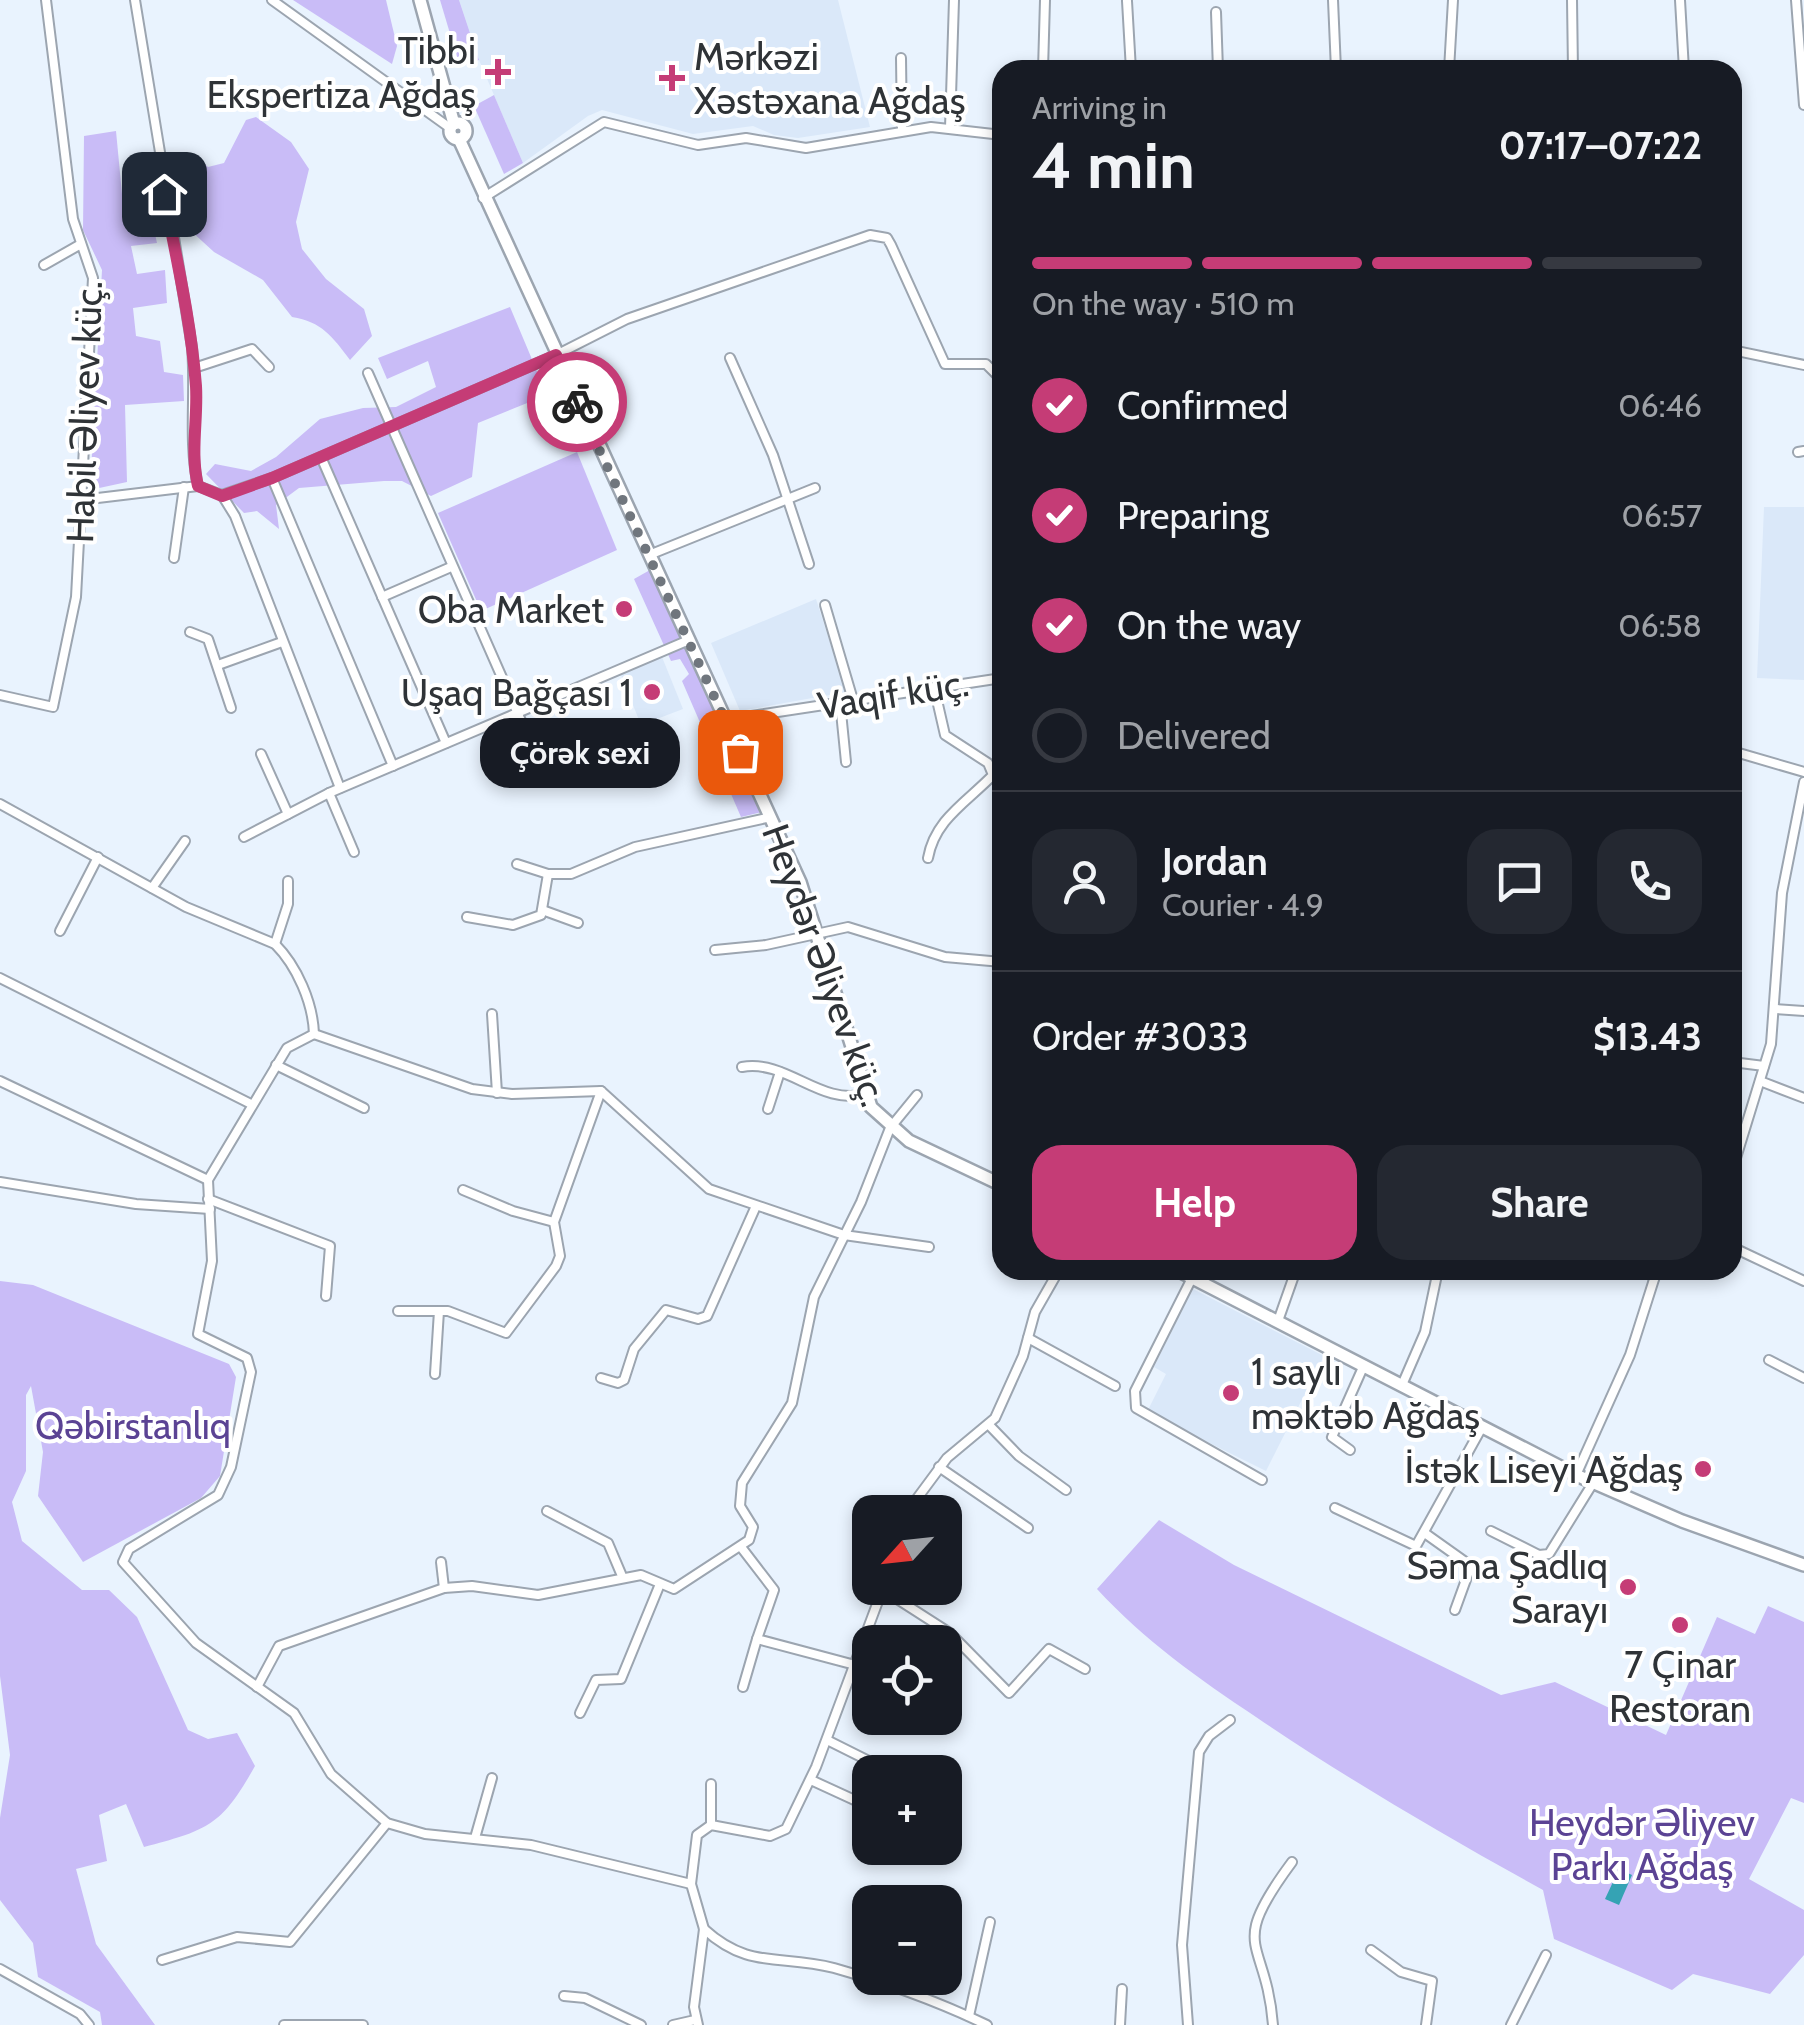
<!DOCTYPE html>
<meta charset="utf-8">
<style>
:root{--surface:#171b24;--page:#242831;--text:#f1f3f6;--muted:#9ea1a6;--line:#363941;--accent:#c53c76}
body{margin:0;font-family:Cabin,sans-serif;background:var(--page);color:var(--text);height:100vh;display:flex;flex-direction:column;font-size:38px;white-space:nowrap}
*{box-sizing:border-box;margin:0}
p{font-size:32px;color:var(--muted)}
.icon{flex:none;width:55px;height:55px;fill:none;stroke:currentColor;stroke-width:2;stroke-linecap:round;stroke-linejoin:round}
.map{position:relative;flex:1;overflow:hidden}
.side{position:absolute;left:992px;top:60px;width:750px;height:1220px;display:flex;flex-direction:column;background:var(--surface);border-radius:30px;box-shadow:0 5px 15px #0003}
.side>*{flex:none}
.needle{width:65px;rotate:243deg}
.tools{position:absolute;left:852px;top:1495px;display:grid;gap:20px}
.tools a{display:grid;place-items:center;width:110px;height:110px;border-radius:20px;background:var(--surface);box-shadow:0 5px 15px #0003;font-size:50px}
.pin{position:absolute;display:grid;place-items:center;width:85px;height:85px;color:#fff;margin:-42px;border-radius:20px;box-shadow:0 5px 15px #0006}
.courier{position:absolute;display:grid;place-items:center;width:100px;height:100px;margin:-50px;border:8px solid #c53c76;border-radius:50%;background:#fff;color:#222;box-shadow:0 2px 12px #0007}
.bubble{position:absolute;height:70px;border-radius:30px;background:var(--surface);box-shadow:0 5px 15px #0003;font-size:32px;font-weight:800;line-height:70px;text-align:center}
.overview em{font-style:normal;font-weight:800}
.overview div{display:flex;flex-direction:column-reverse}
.overview{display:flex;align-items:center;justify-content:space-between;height:170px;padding:0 40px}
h1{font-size:65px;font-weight:800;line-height:75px}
.bar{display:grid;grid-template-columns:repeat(4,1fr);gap:15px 10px;align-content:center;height:120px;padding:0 40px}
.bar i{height:12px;border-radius:8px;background:var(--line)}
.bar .current{background:var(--accent)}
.bar p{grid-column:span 4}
.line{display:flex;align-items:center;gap:25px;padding:0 40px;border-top:2px solid var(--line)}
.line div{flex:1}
.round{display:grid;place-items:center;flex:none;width:105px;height:105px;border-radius:30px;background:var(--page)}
ol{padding:0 40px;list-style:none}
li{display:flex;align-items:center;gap:30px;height:110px}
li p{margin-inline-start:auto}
li .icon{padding:10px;border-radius:50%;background:var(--accent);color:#fff;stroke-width:4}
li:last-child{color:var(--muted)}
li i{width:55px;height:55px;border:5px solid var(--line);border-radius:50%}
.primary-button{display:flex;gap:20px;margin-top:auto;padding:20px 40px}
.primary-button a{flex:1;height:115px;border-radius:30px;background:var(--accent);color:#fff;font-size:40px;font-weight:800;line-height:115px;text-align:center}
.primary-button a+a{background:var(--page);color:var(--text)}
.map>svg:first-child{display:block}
</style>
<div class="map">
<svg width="1804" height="2025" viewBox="0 0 1804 2025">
<rect width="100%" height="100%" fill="#e9f3fe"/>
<!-- built -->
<g fill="#dae8f9">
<path d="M459,0H838L870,127L798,138L774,135L753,126L693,134L602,110L588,116L523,163L479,60Z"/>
<path d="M1764,507H1804V680L1757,678Z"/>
<path d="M816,599L846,692L740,711L711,643Z"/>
<path d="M662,657L683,709L641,725L621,675Z"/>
<path d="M1193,1289L1324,1356L1266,1471L1147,1412L1166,1374L1154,1367Z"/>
</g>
<!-- green -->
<g fill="#c9bcf7">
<path d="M293,0H386L397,46L392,64Z"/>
<path d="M440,0H459L479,60L460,67Z"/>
<path d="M494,95L523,163L504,174L474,106Z"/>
<path d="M256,117L291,142L309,169L296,222L302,249L326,279L364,309L372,336L350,360C332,336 322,322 292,317L263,280L214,252L179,220L177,175L197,157L208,167L224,163L246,120Z"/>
<path d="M116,131L124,215L151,216L157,243L131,246L137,274L165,270L167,303L133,308L136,336L160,341L164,372L183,375L184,401L125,405L127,482L90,490L102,270L83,230L84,136Z"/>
<path d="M510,307L547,395L478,423L472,477L431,496L402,481H384L299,488L276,505L279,529L257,511L244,513L206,474L215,464L251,471L276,457L320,419L363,408L396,407L436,387L428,361L387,379L378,358Z"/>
<path d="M577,452L617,550L481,611L438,513Z"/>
<path d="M650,570L665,603L762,812L741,817L682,681L689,674L680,659L671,661L634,579Z"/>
<path d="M0,1281L33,1285L229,1364L236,1377L220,1476L201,1498L83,1562L38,1496L43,1452L31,1386L26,1395V1471L12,1502L22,1541L82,1590H109L137,1617L188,1730L208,1739L237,1733L255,1766C222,1825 209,1830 144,1847L126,1804L99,1815L107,1861L76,1869L96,1944L155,2025H102L100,2012L38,1977L33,1943L0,1900V1818L10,1755L0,1676Z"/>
<path d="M1159,1520L1234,1565L1501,1695L1555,1682L1666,1735L1717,1617L1755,1634L1768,1606L1804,1622V1803L1791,1798L1749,1879L1804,1910V1955L1770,1994L1693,1974L1672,1990L1554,1939L1543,1890C1445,1836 1349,1780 1256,1717C1199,1679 1144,1640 1097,1589Z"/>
</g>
<!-- water -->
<path fill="#35a3b4" d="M1619,1869L1632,1875L1619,1905L1605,1899Z"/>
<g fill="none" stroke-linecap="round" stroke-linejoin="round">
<!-- street casing -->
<g stroke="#9ca5b0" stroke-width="12">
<g id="street">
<path d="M135,0L192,347C196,394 188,441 198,486L222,495L235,516L340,788"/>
<path d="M272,0L450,128"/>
<path d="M1333,0L1336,70"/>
<path d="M1572,0L1573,70"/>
<path d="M1680,0L1684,70"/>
<path d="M1796,0L1804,105"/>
<path d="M1127,1L1131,70"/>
<path d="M1216,12L1218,70"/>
<path d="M901,58L902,131"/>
<path d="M1043,70L1045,0"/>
<path d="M1449,70L1453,0"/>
<path d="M950,128L954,0"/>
<path d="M483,198L604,122L698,145L746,138L806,148L931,127L1002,135"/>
<path d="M44,265L81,244"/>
<path d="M1732,350L1804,365"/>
<path d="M730,358L773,455L809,564"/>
<path d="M194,368L252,349L269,367"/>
<path d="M368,373L533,748"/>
<path d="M1798,452L1804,451"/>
<path d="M321,457L446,743"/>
<path d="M272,478L393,766"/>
<path d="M222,495L272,478L556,355L627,319L870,235L887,238L891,245L945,364H986L1002,380"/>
<path d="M81,500L198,486"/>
<path d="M649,555L815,488"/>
<path d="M174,558L184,487"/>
<path d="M382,597L451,567"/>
<path d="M825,605L853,700"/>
<path d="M190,632L208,639L231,708"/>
<path d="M218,665L282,642"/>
<path d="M0,695L53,707L76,597L93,278L73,219L46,0"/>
<path d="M840,702L846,762"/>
<path d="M725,720L1002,678"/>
<path d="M1732,751L1804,772"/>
<path d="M261,754L288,814"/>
<path d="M329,793L354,852"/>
<path d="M0,804L186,907L275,944C297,966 313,1003 314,1034"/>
<path d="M244,837L329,793L689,640"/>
<path d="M928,858C935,819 967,802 993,775L988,763L945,735L934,687"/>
<path d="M517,864L548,874H571L635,847L771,817"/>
<path d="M152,888L185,841"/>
<path d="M545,911L578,923"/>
<path d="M467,917L513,925L541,915L548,874"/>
<path d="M60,931L98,857"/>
<path d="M275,944L288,904V881"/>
<path d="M715,950L766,945L848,927L945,957L1002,962"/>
<path d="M0,978L251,1104"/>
<path d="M1775,1009L1804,1011"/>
<path d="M492,1014L497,1093"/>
<path d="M314,1034L287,1048L208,1180L212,1261L198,1334L247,1358L251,1372L231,1467L218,1495L129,1549L123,1562L196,1643L294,1713L331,1774L387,1823L425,1834L531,1845L691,1884"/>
<path d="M314,1034L472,1089L512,1094L601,1091L709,1189L844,1235L929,1247"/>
<path d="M1732,1062L1764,1066"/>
<path d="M276,1065L364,1108"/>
<path d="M742,1067C787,1059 820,1106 865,1094"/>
<path d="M0,1081L208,1180"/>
<path d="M1760,1081L1804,1098"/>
<path d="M768,1109L780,1072"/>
<path d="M1732,1171L1771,1044L1782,893L1804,782"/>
<path d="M0,1182L136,1204L210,1209"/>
<path d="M463,1190L513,1211L554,1222"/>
<path d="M208,1199L330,1246L326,1296"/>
<path d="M1732,1247L1804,1281"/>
<path d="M1639,1270L1655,1277"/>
<path d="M1192,1278L1135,1391L1136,1408L1262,1480"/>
<path d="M398,1311H448L506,1333L556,1266L560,1256L554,1222L601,1091"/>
<path d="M1278,1321L1296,1270"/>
<path d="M1028,1338L1115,1386"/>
<path d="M1769,1360L1804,1378"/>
<path d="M435,1374L439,1311"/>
<path d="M601,1378L618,1383L624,1380L634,1349L666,1310L698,1319L707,1316L756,1206"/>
<path d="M1402,1385L1425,1332L1438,1270"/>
<path d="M989,1425L1019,1456L1066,1490"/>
<path d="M1350,1450L1332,1437L1364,1365"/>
<path d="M939,1467L1028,1528"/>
<path d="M1576,1475L1630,1355L1657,1270"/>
<path d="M1335,1508L1416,1546L1482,1427"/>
<path d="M547,1511L608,1543L622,1576"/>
<path d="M907,1512L947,1458L995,1418L1023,1356L1035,1312L1059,1270"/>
<path d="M1491,1531L1539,1555L1549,1554L1593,1483"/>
<path d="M1426,1534L1471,1566L1455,1610"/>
<path d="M741,1547L774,1590L757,1639L855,1665"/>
<path d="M441,1562L444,1588"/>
<path d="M883,1590L950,1633L1009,1693L1049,1649L1085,1669"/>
<path d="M257,1687L279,1646L444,1588L472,1586L538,1595L641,1575L674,1589L749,1540L753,1527L740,1506L742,1483L792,1403L814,1297L861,1202L890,1128L917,1095"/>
<path d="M743,1687L757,1639"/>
<path d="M580,1713L596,1680L621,1679L660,1584"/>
<path d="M827,1740L873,1763L875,1772"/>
<path d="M811,1780L861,1803"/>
<path d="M711,1784V1825"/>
<path d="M475,1838L492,1778"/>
<path d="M704,1929C749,1970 780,1954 834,1968C887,1983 937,2001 987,2025"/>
<path d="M1371,1950L1401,1972L1432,1981L1426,2025"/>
<path d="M162,1960L237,1937L290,1942L387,1823"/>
<path d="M0,1969L80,2014L89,2025"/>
<path d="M564,1996L585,1998L641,2025"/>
<path d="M969,2016L990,1922"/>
<path d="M284,2025H363"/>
<path d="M673,2025L695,2020"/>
<path d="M698,2025L694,2007L704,1929L691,1884L697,1835L711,1825L770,1836L786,1829L816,1767L883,1588"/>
<path d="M1120,2025L1122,1989"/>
<path d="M1188,2025L1182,1945L1199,1752L1209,1736L1230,1720"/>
<path d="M1273,2025C1266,1936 1226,1951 1292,1862"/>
<path d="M1511,2025L1546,1955"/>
</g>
</g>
<!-- secondary casing -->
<g stroke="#9ca5b0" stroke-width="16">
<g id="secondary">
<path d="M420,0L454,124"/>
<circle cx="458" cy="131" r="8"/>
<path d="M459,139L800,882L871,1107L909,1141L1002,1185"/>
<path d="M1177,1270L1576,1475L1682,1521L1804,1565"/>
</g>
</g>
<!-- street -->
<use href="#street" stroke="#fff" stroke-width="8"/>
<!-- secondary -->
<use href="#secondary" stroke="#fff" stroke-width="11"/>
</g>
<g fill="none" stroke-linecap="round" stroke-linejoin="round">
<!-- done -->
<path stroke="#70767d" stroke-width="10" stroke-dasharray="0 18" d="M577,402L740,752"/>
<!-- route -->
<path stroke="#c53c76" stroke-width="12" d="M164,194C176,257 191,321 196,386C198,420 190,452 198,486L222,496L272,478L556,355L577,402"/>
</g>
<!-- markers -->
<g fill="#c53c76" stroke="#fff" stroke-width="4">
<path d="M493 57h10v10h10v10h-10v10h-10v-10h-10v-10h10z"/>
<path d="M667 63h10v10h10v10h-10v10h-10v-10h-10v-10h10z"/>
<circle cx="624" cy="609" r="10"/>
<circle cx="652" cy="692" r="10"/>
<circle cx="1231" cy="1393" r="10"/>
<circle cx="1703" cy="1469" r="10"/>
<circle cx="1628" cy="1587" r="10"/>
<circle cx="1680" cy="1625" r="10"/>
</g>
<g text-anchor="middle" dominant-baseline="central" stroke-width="8" stroke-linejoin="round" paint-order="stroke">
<!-- poi labels -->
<g font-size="38" fill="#2f3337" stroke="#fff" text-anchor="end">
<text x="476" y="50">Tibbi<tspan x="476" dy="44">Ekspertiza Ağdaş</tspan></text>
<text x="694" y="56" text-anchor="start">Mərkəzi<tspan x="694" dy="44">Xəstəxana Ağdaş</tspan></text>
<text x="604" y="609">Oba Market</text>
<text x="632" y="692">Uşaq Bağçası 1</text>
<text x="1251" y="1371" text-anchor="start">1 saylı<tspan x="1251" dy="44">məktəb Ağdaş</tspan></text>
<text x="1683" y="1469">İstək Liseyi Ağdaş</text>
<text x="1608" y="1565">Səma Şadlıq<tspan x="1608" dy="44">Sarayı</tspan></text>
<text x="1680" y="1664" text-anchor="middle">7 Çinar<tspan x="1680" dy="44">Restoran</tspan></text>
</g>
<!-- street labels -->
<g font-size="38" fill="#2f3337" stroke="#fff">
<text transform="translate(84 412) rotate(-88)">Habil Əliyev küç.</text>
<text transform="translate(893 694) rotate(-9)">Vaqif küç.</text>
<text transform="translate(825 965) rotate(70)">Heydər Əliyev küç.</text>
</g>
<!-- park labels -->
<g font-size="38" fill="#5b4394" stroke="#fff">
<text x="133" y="1425">Qəbirstanlıq</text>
<text x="1642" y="1822">Heydər Əliyev<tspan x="1642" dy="44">Parkı Ağdaş</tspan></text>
</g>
</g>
</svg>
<div class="tools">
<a><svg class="needle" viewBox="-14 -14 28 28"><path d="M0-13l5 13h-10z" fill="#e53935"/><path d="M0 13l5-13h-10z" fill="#9ea1a6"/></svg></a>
<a><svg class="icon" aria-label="locate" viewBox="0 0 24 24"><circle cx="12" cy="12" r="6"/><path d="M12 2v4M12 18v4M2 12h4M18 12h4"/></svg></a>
<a>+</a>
<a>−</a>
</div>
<div class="pin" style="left:740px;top:752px;background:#ea580c"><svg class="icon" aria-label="bag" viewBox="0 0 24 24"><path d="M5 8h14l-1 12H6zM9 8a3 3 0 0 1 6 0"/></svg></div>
<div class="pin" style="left:164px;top:194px;background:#1f2937"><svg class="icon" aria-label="home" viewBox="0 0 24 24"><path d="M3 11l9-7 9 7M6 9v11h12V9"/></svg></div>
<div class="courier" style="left:577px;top:402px"><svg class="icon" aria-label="bike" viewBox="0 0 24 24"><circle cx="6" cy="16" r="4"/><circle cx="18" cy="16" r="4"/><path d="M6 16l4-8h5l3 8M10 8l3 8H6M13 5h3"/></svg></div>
<div class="bubble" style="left:480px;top:718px;width:200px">Çörək sexi</div>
<section class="side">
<div class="overview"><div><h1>4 min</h1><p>Arriving in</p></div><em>07:17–07:22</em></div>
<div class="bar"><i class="current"></i><i class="current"></i><i class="current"></i><i></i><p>On the way · 510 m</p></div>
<ol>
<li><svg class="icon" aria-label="check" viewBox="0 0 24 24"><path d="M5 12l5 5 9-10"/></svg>Confirmed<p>06:46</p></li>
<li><svg class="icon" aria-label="check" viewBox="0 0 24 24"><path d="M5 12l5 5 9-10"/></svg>Preparing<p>06:57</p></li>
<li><svg class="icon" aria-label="check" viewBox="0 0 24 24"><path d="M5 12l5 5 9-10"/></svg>On the way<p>06:58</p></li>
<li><i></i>Delivered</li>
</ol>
<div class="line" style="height:180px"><a class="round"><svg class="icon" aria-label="person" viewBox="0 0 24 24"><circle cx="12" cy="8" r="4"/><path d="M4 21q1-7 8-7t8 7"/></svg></a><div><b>Jordan</b><p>Courier · 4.9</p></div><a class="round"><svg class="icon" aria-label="chat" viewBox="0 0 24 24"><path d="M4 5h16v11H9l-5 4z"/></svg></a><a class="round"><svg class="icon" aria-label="phone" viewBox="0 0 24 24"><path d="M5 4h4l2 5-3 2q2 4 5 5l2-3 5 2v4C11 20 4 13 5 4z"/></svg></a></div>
<div class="line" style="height:130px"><div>Order #3033</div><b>$13.43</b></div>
<div class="primary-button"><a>Help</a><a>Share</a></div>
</section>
</div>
